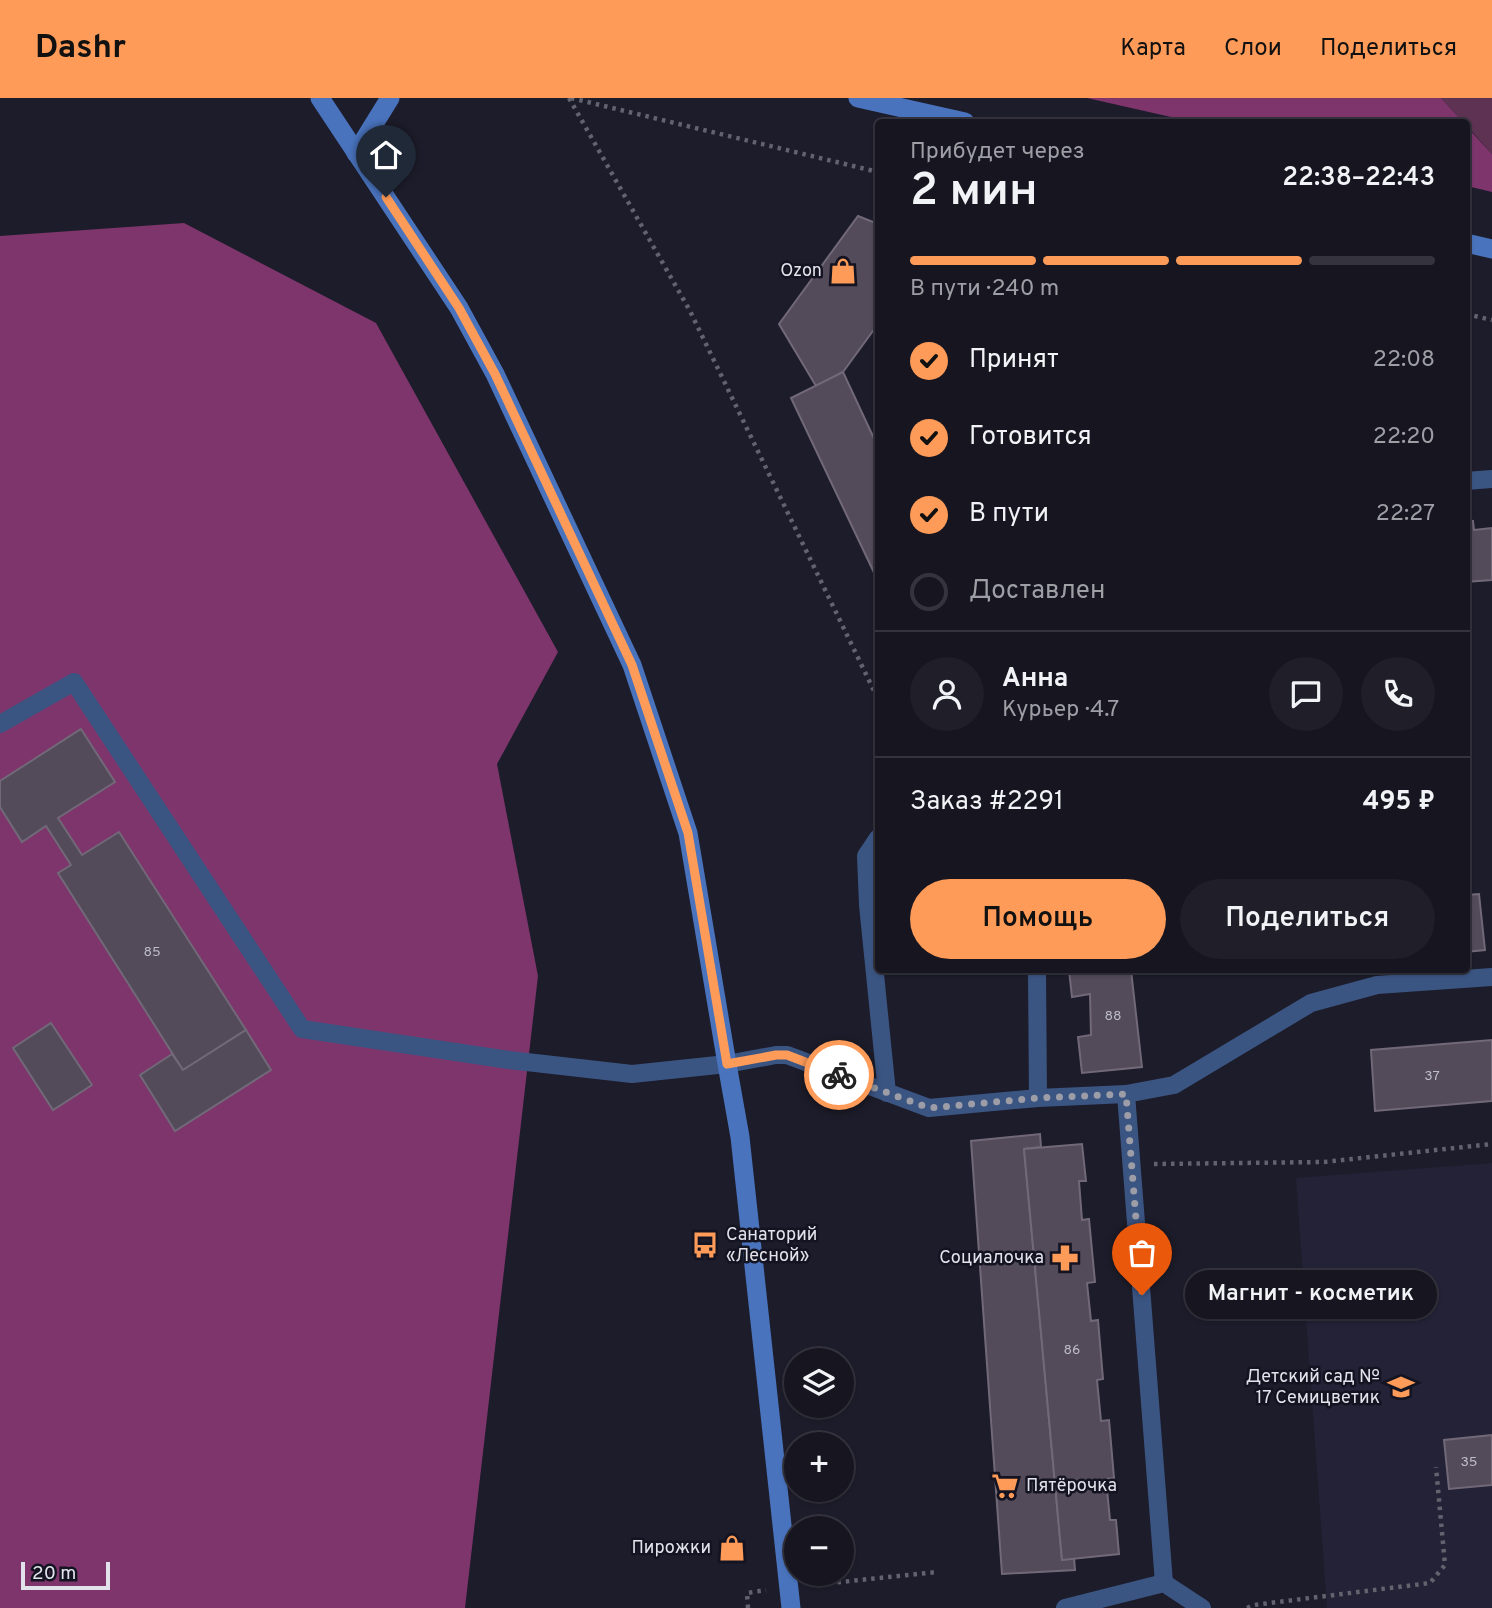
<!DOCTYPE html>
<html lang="ru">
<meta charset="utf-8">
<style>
:root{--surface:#161520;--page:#1f1e29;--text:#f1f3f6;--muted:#9e9fa5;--line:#35343e;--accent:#fe9b58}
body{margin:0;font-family:Overpass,sans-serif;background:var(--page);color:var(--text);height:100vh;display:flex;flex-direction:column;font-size:26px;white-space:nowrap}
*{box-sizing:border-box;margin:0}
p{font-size:23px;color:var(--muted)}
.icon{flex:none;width:38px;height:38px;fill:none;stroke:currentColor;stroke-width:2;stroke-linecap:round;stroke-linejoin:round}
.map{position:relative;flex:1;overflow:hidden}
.drawer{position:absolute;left:875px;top:21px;width:595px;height:854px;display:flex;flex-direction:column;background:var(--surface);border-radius:7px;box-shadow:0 2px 5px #0004,0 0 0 2px var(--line)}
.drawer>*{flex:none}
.fabs{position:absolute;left:784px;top:1250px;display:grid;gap:14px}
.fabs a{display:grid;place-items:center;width:70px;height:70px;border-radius:50%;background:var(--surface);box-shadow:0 2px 5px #0004,0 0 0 2px var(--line);font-size:35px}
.scale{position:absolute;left:21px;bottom:18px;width:89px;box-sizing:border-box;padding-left:7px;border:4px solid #e2e2eb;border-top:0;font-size:19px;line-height:24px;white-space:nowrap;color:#e2e2eb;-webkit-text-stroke:5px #141321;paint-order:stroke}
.pin{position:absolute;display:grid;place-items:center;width:60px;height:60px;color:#fff;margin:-72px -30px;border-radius:50% 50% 50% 0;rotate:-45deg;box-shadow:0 0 7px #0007}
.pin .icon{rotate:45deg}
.courier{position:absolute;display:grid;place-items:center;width:70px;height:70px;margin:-35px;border:5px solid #fe9b58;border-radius:50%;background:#fff;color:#222;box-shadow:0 2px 9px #0007}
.bubble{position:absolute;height:49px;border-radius:24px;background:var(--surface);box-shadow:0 2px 5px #0004,0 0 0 2px var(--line);font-size:23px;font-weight:600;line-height:49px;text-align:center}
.head em{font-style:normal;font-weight:600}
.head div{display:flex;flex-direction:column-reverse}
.head{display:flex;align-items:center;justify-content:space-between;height:119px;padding:0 35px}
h1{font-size:46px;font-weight:600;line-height:52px}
.bar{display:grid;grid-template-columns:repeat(4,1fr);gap:10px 7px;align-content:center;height:84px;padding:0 35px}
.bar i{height:9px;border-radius:5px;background:var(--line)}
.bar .current{background:var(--accent)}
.bar p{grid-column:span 4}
.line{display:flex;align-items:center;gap:18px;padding:0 35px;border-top:2px solid var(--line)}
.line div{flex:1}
.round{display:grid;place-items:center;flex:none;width:74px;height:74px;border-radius:37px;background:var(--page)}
ol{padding:0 35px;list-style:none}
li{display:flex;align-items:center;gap:21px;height:77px}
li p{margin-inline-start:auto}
li .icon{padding:7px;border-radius:50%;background:var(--accent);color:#111;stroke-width:4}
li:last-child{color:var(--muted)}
li i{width:38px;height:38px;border:4px solid var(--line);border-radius:50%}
.button{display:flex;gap:14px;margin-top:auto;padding:14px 35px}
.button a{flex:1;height:80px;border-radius:42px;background:var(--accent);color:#111;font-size:28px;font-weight:600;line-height:80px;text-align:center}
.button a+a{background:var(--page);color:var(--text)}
header{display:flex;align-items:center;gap:42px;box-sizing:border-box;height:98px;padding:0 35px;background:var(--accent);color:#111}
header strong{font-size:33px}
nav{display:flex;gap:38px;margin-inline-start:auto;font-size:24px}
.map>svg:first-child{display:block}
</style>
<header>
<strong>Dashr</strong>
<nav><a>Карта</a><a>Слои</a><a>Поделиться</a></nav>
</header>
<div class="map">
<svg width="1492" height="1510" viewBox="0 0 1492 1510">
<rect width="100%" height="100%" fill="#1d1c2a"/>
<!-- built -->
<path fill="#232236" d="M1492,1065V1510H1327L1296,1080Z"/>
<!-- green -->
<path fill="#5d3252" d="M1441,0H1492V56L1467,28L1466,24H1463Z"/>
<!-- forest -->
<g fill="#7d356c">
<path d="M1087,0H1441L1463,24H1193Z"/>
<path d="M1466,28L1492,56V94L1467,88Z"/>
<path d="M184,125L376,225L558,554L497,666L538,878L465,1510H0V138Z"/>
</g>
<!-- building -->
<g fill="#544b5a" stroke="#716878" stroke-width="2">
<path d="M858,118L878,126V226L843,274L816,288L779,226Z"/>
<path d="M843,274L878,349V483L791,300Z"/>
<path d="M1473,423L1474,432L1492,430V482L1466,484V424Z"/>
<path d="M81,631L115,684L58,720L82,757L119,734L246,932L183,972L58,775L71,767L46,728L22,744L0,709V683Z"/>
<path d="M1479,796L1485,852L1466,854V797Z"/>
<path d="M1069,872H1131L1142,969L1082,975L1078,939L1091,937L1090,896L1072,899Z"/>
<path d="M51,925L92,987L53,1012L13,950Z"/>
<path d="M246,932L271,972L175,1033L140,977L172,956L183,972Z"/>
<path d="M1492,942V1003L1375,1013L1371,952Z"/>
<path d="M1040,1036L1041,1049L1024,1051L1062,1462L1074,1460L1075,1472L1002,1476L971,1043Z"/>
<path d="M1082,1046L1086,1083H1079L1082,1122L1089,1121L1095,1184L1087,1185L1091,1223L1098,1222L1103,1281L1097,1282L1101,1323L1109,1322L1114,1380L1106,1381L1110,1422H1116L1119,1456L1062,1462L1024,1051Z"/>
<path d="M1492,1337V1387L1449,1391L1444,1342Z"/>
</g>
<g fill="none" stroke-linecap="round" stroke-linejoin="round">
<!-- path -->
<g stroke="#63626f" stroke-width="4.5" stroke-dasharray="3.5 5" stroke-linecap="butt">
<path d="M569,0L690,213L878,601"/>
<path d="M571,0L878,74"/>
<path d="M1466,216L1492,222"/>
<path d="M1154,1066L1324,1064L1492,1046"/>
<path d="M812,1487L937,1474"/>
<path d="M748,1510L747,1495L766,1492"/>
<path d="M1247,1510L1254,1507L1430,1485L1445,1467L1436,1369"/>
</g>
<!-- service -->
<g stroke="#3b5583" stroke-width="18">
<path d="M1466,383L1492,381"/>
<path d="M0,626L74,584L302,931L509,962L632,976L727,966L776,957H787L929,1010L1038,1000L1126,996L1174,987L1311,905L1377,887L1492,879"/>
<path d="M878,740L866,758L868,807L887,995"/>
<path d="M1037,872L1038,1000"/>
<path d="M1126,996L1164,1485"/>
<path d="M1065,1510L1164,1485L1202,1510"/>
</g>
<!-- secondary -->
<g stroke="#4973bd" stroke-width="19">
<path d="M320,0L459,210L495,276L632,567L688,735L727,966L740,1039L791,1510"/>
<path d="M858,0L965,24"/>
<path d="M356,55L390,0"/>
<path d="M1466,145L1492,151"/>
</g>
</g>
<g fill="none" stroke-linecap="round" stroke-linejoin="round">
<!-- done -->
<path stroke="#9d9da7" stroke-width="7" stroke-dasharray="0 12.6" d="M839,977L929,1010L1038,1000L1126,996L1142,1197"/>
<!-- route -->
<path stroke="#fe9b58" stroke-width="9" d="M386,99L459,210L495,276L632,567L688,735L727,966L776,957H787L839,977"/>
</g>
<!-- icons -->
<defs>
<g id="shop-bare" transform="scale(2.1)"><path d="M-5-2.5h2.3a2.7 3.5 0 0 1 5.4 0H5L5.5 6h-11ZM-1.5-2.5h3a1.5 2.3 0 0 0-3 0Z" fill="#fe9b58" stroke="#141321" stroke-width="2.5" paint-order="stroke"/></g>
<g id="bus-bare" transform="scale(2.1)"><path d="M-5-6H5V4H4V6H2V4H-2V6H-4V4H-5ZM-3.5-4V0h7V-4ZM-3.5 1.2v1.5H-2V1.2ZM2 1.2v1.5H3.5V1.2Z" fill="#fe9b58" stroke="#141321" stroke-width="2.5" paint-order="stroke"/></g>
<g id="pharmacy-bare" transform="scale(2.1)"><path d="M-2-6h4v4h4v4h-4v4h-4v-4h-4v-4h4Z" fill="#fe9b58" stroke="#141321" stroke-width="2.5" paint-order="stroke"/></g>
<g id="school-bare" transform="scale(2.1)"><path d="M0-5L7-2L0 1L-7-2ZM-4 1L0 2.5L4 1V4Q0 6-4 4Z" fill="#fe9b58" stroke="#141321" stroke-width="2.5" paint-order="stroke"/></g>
<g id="supermarket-bare" transform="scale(2.1)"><path d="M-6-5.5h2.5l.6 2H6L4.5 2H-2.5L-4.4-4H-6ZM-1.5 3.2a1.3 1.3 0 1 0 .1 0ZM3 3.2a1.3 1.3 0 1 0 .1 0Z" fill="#fe9b58" stroke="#141321" stroke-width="2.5" paint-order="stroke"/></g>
</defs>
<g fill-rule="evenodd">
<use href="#shop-bare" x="843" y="173"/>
<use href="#bus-bare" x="705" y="1147"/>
<use href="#pharmacy-bare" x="1065" y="1160"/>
<use href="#school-bare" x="1401" y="1289"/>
<use href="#supermarket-bare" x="1005" y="1388"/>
<use href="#shop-bare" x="732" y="1450"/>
</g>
<g text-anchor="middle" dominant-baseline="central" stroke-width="5" stroke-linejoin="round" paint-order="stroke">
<!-- number labels -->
<g font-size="14" fill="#bebcc7">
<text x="152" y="854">85</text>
<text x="1113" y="918">88</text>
<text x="1432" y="978">37</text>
<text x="1072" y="1252">86</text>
<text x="1469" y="1364">35</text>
</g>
<!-- poi labels -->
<g font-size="18" fill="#e2e2eb" stroke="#141321" text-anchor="end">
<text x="822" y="173">Ozon</text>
<text x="726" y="1137" text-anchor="start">Санаторий<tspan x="726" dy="21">«Лесной»</tspan></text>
<text x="1044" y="1160">Социалочка</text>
<text x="1380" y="1279">Детский сад №<tspan x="1380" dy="21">17 Семицветик</tspan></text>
<text x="1026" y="1388" text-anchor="start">Пятёрочка</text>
<text x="711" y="1450">Пирожки</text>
</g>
</g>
</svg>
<div class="fabs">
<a><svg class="icon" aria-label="layers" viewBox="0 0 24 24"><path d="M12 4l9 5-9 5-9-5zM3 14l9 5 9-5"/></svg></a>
<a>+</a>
<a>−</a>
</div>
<div class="scale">20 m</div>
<div class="pin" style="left:1142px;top:1197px;background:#ea580c"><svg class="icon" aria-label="bag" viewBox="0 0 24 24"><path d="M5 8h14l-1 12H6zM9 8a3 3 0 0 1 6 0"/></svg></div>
<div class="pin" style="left:386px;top:99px;background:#1f2937"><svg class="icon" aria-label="home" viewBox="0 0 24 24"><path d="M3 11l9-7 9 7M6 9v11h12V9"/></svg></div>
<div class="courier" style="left:839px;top:977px"><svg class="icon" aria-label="bike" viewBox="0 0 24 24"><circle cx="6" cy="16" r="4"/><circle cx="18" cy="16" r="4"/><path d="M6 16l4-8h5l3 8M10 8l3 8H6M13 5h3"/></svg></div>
<div class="bubble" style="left:1185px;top:1172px;width:252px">Магнит - косметик</div>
<section class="drawer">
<div class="head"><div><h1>2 мин</h1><p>Прибудет через</p></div><em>22:38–22:43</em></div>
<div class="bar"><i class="current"></i><i class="current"></i><i class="current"></i><i></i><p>В пути · 240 m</p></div>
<ol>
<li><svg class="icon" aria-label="check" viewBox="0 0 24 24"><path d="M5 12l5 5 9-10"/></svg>Принят<p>22:08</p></li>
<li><svg class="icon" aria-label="check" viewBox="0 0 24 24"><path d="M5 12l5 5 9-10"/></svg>Готовится<p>22:20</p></li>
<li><svg class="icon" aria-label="check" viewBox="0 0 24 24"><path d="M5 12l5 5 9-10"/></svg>В пути<p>22:27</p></li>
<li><i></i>Доставлен</li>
</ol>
<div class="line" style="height:126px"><a class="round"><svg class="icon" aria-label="person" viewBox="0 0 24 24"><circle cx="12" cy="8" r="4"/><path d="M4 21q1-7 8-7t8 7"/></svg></a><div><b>Анна</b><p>Курьер · 4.7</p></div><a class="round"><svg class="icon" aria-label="chat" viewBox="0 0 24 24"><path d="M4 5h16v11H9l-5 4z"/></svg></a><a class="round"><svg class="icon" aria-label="phone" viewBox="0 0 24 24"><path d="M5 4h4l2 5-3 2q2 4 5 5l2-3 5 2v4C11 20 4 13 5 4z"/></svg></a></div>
<div class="line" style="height:91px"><div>Заказ #2291</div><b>495 ₽</b></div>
<div class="button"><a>Помощь</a><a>Поделиться</a></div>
</section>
</div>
